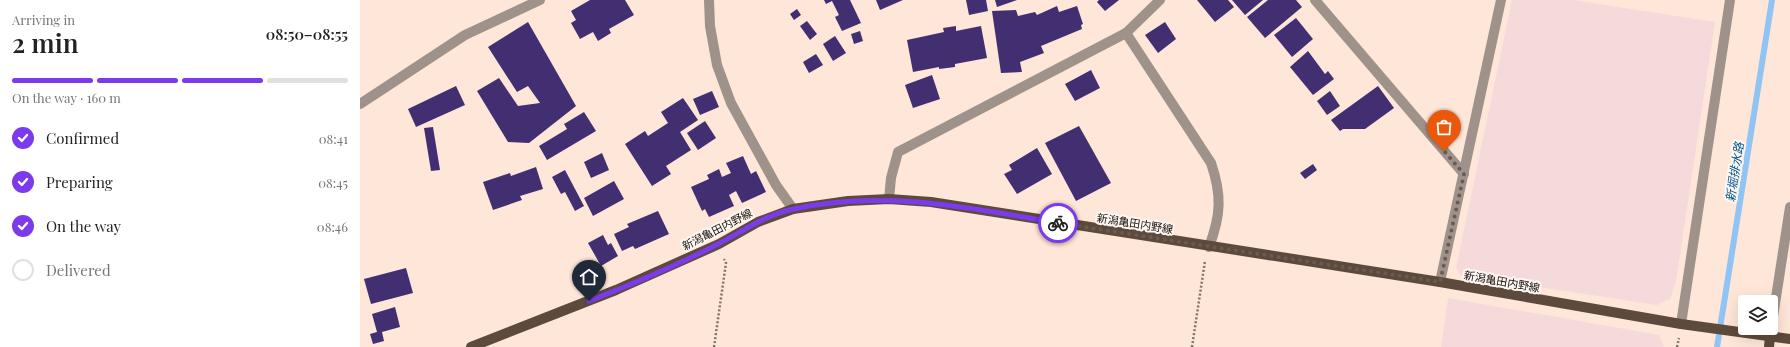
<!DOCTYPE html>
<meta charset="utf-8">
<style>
:root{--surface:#fff;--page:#f6f6f6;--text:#222;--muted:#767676;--line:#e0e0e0;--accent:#7c3aed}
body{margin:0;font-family:"Playfair Display","Noto Sans JP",serif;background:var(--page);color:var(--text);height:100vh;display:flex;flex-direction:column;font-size:15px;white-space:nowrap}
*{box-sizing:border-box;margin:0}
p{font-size:13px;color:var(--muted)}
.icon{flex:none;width:22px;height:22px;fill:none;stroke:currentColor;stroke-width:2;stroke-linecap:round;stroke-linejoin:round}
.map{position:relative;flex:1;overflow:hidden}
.details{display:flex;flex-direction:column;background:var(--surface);width:360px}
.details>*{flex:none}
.fabs{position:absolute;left:1378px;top:295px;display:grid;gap:8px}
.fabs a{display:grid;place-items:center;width:40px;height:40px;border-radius:4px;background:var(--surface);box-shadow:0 4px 16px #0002;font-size:20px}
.pin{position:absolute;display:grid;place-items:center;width:34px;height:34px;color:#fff;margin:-41px -17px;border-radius:50% 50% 50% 0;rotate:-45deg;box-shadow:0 0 4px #0007}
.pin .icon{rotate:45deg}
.courier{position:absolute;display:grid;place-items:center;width:40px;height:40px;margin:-20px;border:3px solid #7c3aed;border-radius:50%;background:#fff;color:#222;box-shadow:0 1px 5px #0007}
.summary em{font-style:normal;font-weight:600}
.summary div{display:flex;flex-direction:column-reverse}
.summary{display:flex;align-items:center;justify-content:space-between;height:68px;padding:0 12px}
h1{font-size:26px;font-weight:600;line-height:30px}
.bar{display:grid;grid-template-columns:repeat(4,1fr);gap:6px 4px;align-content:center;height:48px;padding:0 12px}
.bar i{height:5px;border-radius:3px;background:var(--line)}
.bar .on{background:var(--accent)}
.bar p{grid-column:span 4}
ol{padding:0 12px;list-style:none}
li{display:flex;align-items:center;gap:12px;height:44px}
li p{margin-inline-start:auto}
li .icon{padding:4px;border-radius:50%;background:var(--accent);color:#fff;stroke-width:4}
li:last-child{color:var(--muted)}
li i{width:22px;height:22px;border:2px solid var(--line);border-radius:50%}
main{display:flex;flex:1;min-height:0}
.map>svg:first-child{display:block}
</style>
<main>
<section class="details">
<div class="summary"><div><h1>2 min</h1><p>Arriving in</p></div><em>08:50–08:55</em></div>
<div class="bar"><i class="on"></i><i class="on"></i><i class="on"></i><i></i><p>On the way · 160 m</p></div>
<ol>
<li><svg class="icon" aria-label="check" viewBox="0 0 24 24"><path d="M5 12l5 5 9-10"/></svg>Confirmed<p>08:41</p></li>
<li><svg class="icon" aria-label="check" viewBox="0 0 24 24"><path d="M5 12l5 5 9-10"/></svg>Preparing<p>08:45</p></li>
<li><svg class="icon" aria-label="check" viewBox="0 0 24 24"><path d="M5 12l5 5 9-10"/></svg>On the way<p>08:46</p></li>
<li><i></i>Delivered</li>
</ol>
</section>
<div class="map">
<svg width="1430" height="347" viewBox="0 0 1430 347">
<rect width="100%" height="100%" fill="#fee6d8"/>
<!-- industrial -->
<g fill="#f5dadc">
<path d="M1152,0H1213L1355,22L1316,282L1310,299L1297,305L1100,275L1096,268Z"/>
<path d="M1088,298L1299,335L1304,347H1081Z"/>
</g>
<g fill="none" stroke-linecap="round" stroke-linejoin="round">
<!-- stream -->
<path stroke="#8fc4f4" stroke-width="6" d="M1357,347L1412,0"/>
</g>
<!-- building -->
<g fill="#412f72">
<path d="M230,0H265L274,15L249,29L251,33L238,41L233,32L220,39L211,23L216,20L211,11Z"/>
<path d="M464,0H490L501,23L482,31L475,17L479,15L472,1L466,4Z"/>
<path d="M516,0H543L520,10Z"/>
<path d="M606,0H626L628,11L609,15Z"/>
<path d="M635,0H657L637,7Z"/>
<path d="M739,0H759L745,11L737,2Z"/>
<path d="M837,0H868L874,7L855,22Z"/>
<path d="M872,0H903L885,15Z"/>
<path d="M908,0H936L942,7L905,38L887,17Z"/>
<path d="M697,6L699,12L717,6L723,24L721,25L722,29L681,46L684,53L660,62L662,72L641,73L632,11L656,10L658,16L675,12L677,15Z"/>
<path d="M437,9L441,15L434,20L430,14Z"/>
<path d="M936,18L953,39L932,57L914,35Z"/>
<path d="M447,21L457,34L450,40L440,26Z"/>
<path d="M168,22L216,106L169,143L148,142L117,91L139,78L158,106L180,103L168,86L157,92L128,47Z"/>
<path d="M805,22L816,39L798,53L785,35Z"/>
<path d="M596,26V31L621,26L627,58L595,64V67L579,69V67L553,72L547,40L584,32L583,28Z"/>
<path d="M500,31L503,41L494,44L491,34Z"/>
<path d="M475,36L486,53L473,61L463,44Z"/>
<path d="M948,51L965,74L968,71L974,79L953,95L930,67Z"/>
<path d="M456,54L463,65L449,73L443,62Z"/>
<path d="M731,70L740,88L715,101L705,84Z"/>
<path d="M572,75L580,99L553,108L545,85Z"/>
<path d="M96,86L105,105L56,127L48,109Z"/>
<path d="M1018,86L1034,108L1005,129H983L980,131L971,120Z"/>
<path d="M352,91L359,107L340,115L333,99Z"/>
<path d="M970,91L980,106L967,115L957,101Z"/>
<path d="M323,98L338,120L320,132L331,150L306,166L311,174L292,186L265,144L285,131L288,136L308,123L301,112Z"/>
<path d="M224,112L236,131L187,160L179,146L207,129L204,124Z"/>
<path d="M345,121L356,138L338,150L327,133Z"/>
<path d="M719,126L751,183L716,201L685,143Z"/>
<path d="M73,127L80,170L71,171L64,128Z"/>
<path d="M677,148L692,174L657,194L644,174L652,170L649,165Z"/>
<path d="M242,153L249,170L231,178L224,162Z"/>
<path d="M383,156L391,174L396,171L406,192L382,203L376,191L369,195L374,206L349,217L345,209L342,211L331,187L349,179L347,175L359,169L362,177L371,173L366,163Z"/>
<path d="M953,164L957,170L945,179L940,173Z"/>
<path d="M176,167L183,189L160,196L162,200L133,210L123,182L150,173L151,176Z"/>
<path d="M205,170L224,206L215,211L205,192L201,194L192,177Z"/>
<path d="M254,181L264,199L233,216L224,198Z"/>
<path d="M298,211L309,234L275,249L273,246L262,251L254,234L269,227L267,224Z"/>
<path d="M243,235L248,245L251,243L258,256L241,266L228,243Z"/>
<path d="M46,268L53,293L11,304L4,279Z"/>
<path d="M35,307L40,327L22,332L24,341L13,344L10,334L17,332L12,314Z"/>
</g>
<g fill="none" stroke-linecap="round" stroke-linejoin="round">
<!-- path -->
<g stroke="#837369" stroke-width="2.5" stroke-dasharray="2 2" stroke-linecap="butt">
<path d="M354,347L366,263L364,259"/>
<path d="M832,347L845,261"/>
<path d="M1317,347L1319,338"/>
</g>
<!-- minor -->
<g stroke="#9e928a" stroke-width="10">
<path d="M349,0L350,26L357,65L371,103L416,185L433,209"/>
<path d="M955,0L1104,174"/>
<path d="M766,33L851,163C862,195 861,215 849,247"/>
<path d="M0,104L105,35L180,0"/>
<path d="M529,199L531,178L538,152L766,33L800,0"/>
<path d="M1080,282L1141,0"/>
<path d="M1321,324L1370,0"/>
<path d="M1410,336L1430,207"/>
</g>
<!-- major -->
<g stroke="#5d4a3c" stroke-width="10">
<path d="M111,347L256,290L359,244L398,222L433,209L488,201L529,199L571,202L1080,282L1321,324L1430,339"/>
<path d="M1409,347L1410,336"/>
</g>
</g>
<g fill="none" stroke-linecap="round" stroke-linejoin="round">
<!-- done -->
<path stroke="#6a5b52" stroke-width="4" stroke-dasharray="0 7.2" d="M698,223L1080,282L1104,174L1084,151"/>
<!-- route -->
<path stroke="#7c3aed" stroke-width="5" d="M229,301C273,284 318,265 360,243C383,231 407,214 434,209C522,189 610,208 698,223"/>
</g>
<g text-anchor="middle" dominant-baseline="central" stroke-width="4" stroke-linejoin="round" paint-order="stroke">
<!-- street labels -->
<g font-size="11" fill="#1a100a" stroke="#fef8f4">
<text transform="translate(775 223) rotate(9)">新潟亀田内野線</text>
<text transform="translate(357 229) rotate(-27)">新潟亀田内野線</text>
<text transform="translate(1142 281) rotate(10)">新潟亀田内野線</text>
</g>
<!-- water labels -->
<g font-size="12" font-style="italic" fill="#03568c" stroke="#fef8f4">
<text transform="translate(1374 172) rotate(-81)">新堀排水路</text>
</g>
</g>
</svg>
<div class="fabs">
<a><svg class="icon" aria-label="layers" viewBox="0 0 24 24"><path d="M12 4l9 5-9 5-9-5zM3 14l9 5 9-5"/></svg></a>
</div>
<div class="pin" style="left:1084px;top:151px;background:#ea580c"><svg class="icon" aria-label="bag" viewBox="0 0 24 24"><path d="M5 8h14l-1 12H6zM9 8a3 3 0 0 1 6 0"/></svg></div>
<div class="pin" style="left:229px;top:301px;background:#1f2937"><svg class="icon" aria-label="home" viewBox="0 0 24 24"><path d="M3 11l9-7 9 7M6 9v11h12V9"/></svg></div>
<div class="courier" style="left:698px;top:223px"><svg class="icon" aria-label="bike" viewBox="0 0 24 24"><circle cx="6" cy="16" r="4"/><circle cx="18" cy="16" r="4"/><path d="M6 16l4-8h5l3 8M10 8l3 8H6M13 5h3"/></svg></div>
</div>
</main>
